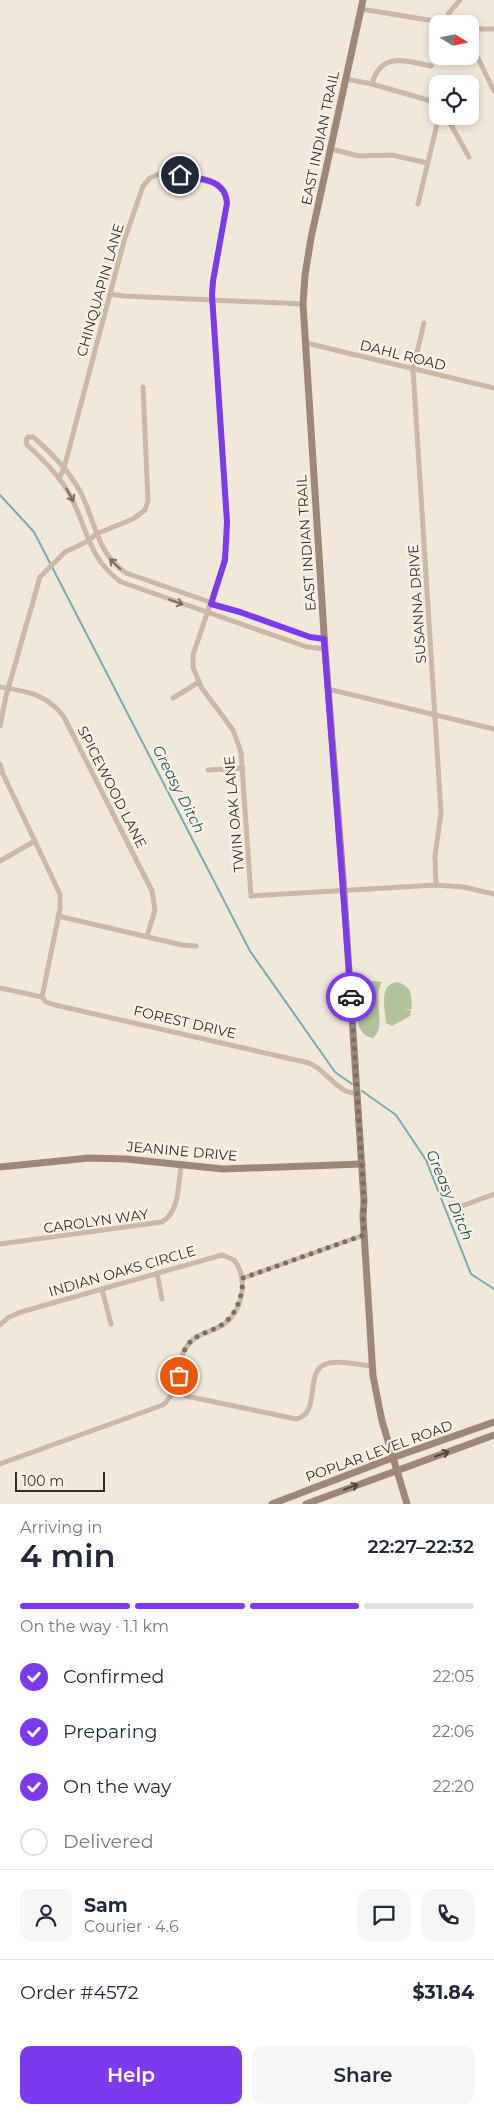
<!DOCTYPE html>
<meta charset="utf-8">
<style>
:root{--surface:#fff;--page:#f6f6f7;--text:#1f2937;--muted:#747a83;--line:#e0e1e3;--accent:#7c3aed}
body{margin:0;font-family:Montserrat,sans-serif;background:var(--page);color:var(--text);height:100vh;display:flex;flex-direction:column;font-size:19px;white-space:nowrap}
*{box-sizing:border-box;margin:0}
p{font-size:16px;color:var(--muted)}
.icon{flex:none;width:28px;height:28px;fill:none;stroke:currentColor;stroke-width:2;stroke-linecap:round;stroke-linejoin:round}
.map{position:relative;height:1504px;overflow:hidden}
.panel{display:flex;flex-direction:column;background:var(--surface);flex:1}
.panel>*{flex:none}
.needle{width:32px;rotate:100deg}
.controls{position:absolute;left:429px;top:15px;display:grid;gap:10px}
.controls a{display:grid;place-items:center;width:50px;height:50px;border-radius:10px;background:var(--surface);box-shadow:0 2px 8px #0003;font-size:25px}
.scale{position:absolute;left:15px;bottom:12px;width:90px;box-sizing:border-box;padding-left:5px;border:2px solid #372d27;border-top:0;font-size:14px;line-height:18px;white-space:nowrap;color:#372d27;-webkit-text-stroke:4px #faf2e7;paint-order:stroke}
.pin{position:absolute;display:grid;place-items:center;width:42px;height:42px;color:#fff;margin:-21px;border:2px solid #fff;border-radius:50%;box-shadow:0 1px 5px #0007}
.courier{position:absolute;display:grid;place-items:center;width:50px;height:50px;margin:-25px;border:4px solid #7c3aed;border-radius:50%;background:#fff;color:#222;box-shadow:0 1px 6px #0007}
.overview em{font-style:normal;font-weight:600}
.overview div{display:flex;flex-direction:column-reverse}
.overview{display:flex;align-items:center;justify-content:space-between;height:85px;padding:0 20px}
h1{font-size:32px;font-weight:600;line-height:38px}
.bar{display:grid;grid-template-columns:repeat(4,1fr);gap:8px 5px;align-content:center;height:60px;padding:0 20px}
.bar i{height:6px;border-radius:4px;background:var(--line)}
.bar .current{background:var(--accent)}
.bar p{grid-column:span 4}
.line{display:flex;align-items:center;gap:12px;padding:0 20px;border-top:1px solid var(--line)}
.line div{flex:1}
.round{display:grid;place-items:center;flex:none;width:52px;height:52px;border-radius:10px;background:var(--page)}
ol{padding:0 20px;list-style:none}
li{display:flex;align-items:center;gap:15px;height:55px}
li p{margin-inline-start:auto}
li .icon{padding:5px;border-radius:50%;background:var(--accent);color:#fff;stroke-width:4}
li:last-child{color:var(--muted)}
li i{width:28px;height:28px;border:2px solid var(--line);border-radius:50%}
.cta{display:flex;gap:10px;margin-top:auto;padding:10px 20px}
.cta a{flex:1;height:58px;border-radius:10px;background:var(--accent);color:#fff;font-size:20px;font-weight:600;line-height:58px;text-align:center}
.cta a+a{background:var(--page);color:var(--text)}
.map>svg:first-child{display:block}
</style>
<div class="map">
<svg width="494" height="1504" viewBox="0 0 494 1504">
<rect width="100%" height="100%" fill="#f2e8da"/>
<!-- green -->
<g fill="#b3c29a">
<path d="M357,979L382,982C371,999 388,1025 373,1038C351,1036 357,998 356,981Z"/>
<path d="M398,982C413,988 411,994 412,1009H403L411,1010L410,1016L392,1026L386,1023C385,1009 378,983 398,982Z"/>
</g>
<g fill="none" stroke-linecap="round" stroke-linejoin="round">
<!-- stream -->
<g stroke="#79acb0" stroke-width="2">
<path d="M0,495L34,532L250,951L335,1072L352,1084"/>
<path d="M362,1091L396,1115L426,1160L471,1274L494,1289"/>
</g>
<!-- street -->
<g stroke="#cbb8a6" stroke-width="5">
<path d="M361,9L453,24"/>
<path d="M446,21L449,13L460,0"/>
<path d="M470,29H494"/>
<path d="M470,42L494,91"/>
<path d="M346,79L372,84L431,101L438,104"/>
<path d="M372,84C381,51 406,61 431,66"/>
<path d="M446,116L469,157"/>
<path d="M331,149L359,156L392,155L428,163"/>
<path d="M418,204L439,116"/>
<path d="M110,294L124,296L303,304"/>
<path d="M424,323L413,369L441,813L435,856L436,885"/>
<path d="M306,343L494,388"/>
<path d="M59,479L64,468L124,241L143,186L150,178L164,172L218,184L224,190L227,203L213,281L212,295L227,522V543L223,566L193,655V667L201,687L233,730L241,752L251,896L436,885L463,887L494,894"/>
<path d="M324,639L310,637L126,573C96,552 96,523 81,493C69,471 52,453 33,437H28L26,440L27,445C44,460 60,476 71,497C88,530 88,558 121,582L307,647L325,649"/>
<path d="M0,687C26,691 47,694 64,717L152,891L155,910L147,936"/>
<path d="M328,689L494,729"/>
<path d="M173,698L199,682"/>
<path d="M0,726L6,696L40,577L65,552L88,541L96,534L133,519L145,510L148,501L143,387"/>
<path d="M0,764L3,774L60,894V909L42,997"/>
<path d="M208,770L243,768"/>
<path d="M0,861L35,841"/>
<path d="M58,916L182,945L196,946"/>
<path d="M0,988L42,997L46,1002L55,1005L309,1063C327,1070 337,1094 357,1093"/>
<path d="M459,1207L494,1194"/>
<path d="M0,1244L162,1222C180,1211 178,1184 181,1166"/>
<path d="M157,1273L162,1299"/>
<path d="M243,1278L364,1235"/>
<path d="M102,1289L111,1324"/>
<path d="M0,1325L9,1317L21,1312L222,1255L234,1260C249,1279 243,1311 223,1325C211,1332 195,1334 187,1346C174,1364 182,1389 163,1405L0,1464"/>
<path d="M186,1396L296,1419C323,1413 302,1368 329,1363C342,1360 359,1365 372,1366"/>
</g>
<!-- secondary -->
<g stroke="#9f8777" stroke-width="7">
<path d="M363,0L311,238L305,275L303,304L325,649L343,879L364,1201L363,1216L373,1376L382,1421L407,1504"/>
<path d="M0,1167L89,1158L126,1159L223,1169L362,1164"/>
<path d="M272,1504L392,1458L494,1422"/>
<path d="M306,1504L494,1435"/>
</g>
</g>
<!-- one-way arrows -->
<defs><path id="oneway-shaft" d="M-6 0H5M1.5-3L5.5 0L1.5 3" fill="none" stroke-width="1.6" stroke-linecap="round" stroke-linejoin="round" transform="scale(1.25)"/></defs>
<g stroke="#7a6c60">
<use href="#oneway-shaft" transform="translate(70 495) rotate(61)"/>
<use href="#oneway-shaft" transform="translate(115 564) rotate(-136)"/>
<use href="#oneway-shaft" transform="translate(176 602) rotate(19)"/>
</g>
<g stroke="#51443b">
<use href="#oneway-shaft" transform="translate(442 1454) rotate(-20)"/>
<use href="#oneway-shaft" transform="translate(351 1487) rotate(-20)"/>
</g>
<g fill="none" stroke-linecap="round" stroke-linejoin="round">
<!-- done -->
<path stroke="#786e66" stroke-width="5" stroke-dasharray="0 9" d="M179,1376C181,1366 181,1354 187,1346C193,1337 204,1333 214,1329C235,1320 242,1300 243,1278L364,1235L363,1216L364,1201L351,997"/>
<!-- route -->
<path stroke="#7c3aed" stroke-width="6" d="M180,175C199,179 225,178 227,203L213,281L212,295L227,522L225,560L211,604L240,612L310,637L324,639L351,997"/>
</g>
<g text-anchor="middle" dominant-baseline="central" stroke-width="4.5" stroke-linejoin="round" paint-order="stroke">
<!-- street labels -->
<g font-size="14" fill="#372d27" stroke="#faf2e7">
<text transform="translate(320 138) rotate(-78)">EAST INDIAN TRAIL</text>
<text transform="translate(100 290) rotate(-74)">CHINQUAPIN LANE</text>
<text transform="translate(403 355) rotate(14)">DAHL ROAD</text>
<text transform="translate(306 543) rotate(-94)">EAST INDIAN TRAIL</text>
<text transform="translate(417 604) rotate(-94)">SUSANNA DRIVE</text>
<text transform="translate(112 787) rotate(63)">SPICEWOOD LANE</text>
<text transform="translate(234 814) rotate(-95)">TWIN OAK LANE</text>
<text transform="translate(185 1022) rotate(13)">FOREST DRIVE</text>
<text transform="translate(182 1151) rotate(5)">JEANINE DRIVE</text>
<text transform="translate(96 1221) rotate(-8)">CAROLYN WAY</text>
<text transform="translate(122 1271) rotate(-16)">INDIAN OAKS CIRCLE</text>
<text transform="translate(379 1451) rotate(-20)">POPLAR LEVEL ROAD</text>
</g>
<!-- water labels -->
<g font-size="15" font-style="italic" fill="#1b535a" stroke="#faf2e7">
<text transform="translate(179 789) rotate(63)">Greasy Ditch</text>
<text transform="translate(450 1195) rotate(67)">Greasy Ditch</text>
</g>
</g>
</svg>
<div class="controls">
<a><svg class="needle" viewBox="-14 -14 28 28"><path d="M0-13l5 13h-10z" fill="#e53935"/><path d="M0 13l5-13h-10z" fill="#747a83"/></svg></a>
<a><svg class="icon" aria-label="locate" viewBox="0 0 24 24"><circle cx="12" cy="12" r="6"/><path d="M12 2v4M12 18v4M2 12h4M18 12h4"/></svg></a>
</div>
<div class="scale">100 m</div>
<div class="pin" style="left:179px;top:1376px;background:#ea580c"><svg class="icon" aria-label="bag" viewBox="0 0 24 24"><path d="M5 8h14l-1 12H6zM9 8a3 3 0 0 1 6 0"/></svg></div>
<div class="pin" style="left:180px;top:175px;background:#1f2937"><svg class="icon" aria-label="home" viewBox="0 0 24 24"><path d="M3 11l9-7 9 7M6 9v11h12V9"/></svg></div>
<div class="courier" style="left:351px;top:997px"><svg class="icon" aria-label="car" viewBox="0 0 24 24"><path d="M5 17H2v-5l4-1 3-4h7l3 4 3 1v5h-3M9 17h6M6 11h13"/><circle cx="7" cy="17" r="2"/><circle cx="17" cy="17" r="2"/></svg></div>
</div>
<section class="panel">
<div class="overview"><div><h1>4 min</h1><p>Arriving in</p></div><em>22:27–22:32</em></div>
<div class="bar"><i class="current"></i><i class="current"></i><i class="current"></i><i></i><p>On the way · 1.1 km</p></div>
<ol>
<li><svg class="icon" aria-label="check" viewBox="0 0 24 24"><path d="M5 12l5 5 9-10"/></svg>Confirmed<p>22:05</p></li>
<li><svg class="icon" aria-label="check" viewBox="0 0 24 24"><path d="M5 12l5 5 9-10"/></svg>Preparing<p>22:06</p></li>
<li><svg class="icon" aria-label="check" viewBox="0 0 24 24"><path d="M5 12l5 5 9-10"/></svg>On the way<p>22:20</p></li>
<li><i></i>Delivered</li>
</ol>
<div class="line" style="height:90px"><a class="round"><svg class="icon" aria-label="person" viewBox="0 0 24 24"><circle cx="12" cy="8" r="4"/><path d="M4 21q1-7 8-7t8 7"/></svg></a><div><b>Sam</b><p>Courier · 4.6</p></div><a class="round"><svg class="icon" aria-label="chat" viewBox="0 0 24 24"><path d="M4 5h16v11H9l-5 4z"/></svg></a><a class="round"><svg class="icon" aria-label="phone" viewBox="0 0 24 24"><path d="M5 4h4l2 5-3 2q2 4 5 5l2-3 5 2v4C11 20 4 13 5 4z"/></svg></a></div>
<div class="line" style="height:65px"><div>Order #4572</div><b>$31.84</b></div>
<div class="cta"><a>Help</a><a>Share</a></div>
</section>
